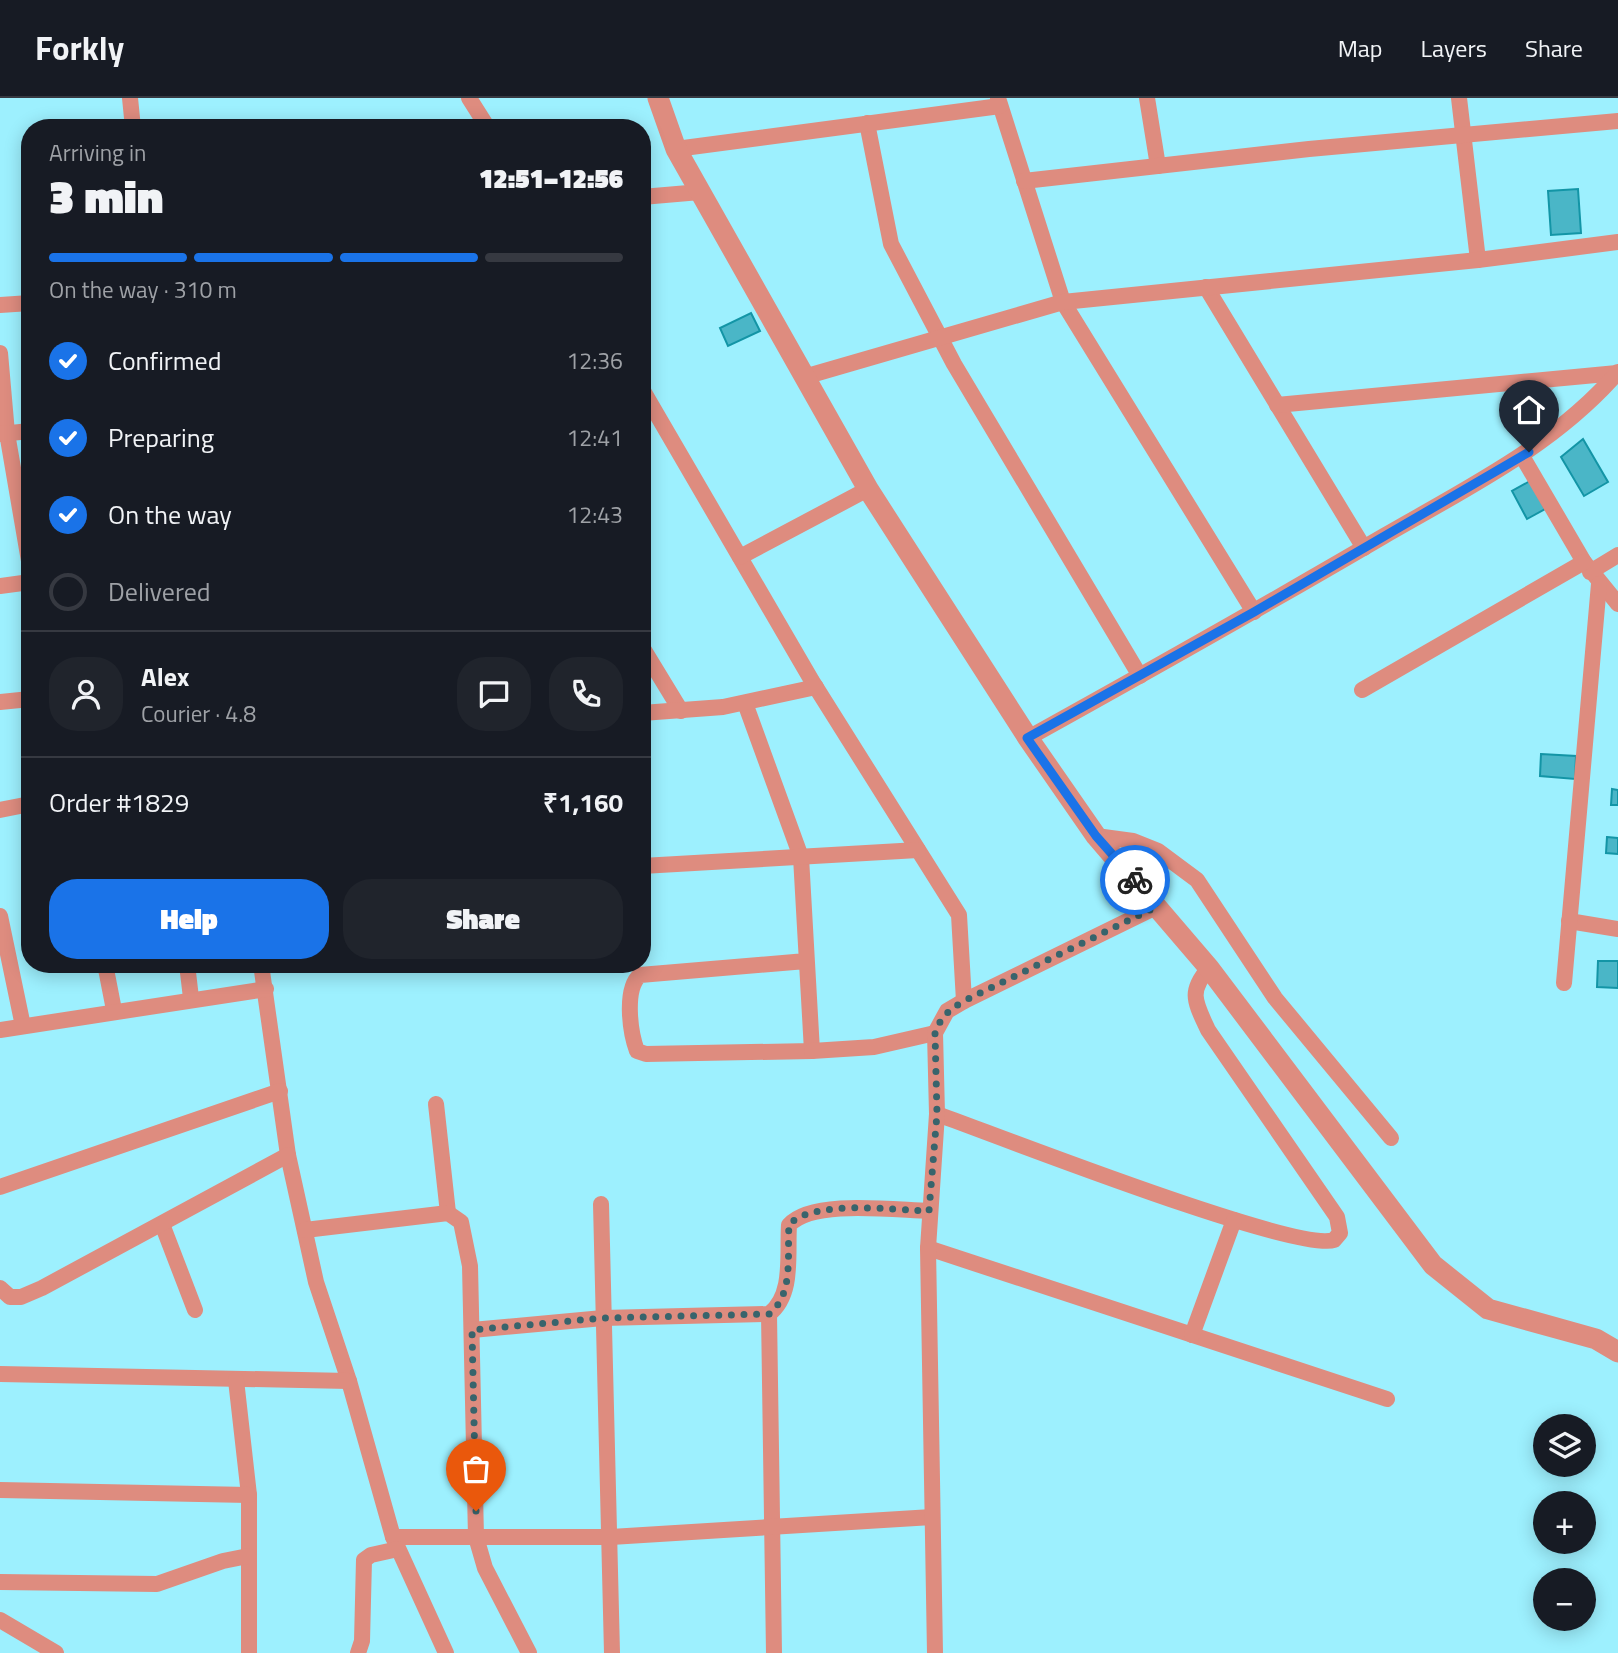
<!DOCTYPE html>
<meta charset="utf-8">
<style>
:root{--surface:#171b24;--page:#20242c;--text:#f1f3f6;--muted:#9ea1a6;--line:#363941;--accent:#1a73e8}
body{margin:0;font-family:"Titillium Web",sans-serif;background:var(--page);color:var(--text);height:100vh;display:flex;flex-direction:column;font-size:26px;white-space:nowrap}
*{box-sizing:border-box;margin:0}
p{font-size:23px;color:var(--muted)}
.icon{flex:none;width:38px;height:38px;fill:none;stroke:currentColor;stroke-width:2;stroke-linecap:round;stroke-linejoin:round}
.map{position:relative;flex:1;overflow:hidden}
.panel{position:absolute;left:21px;top:21px;width:630px;height:854px;display:flex;flex-direction:column;background:var(--surface);border-radius:28px;box-shadow:0 4px 18px #0003}
.panel>*{flex:none}
.tools{position:absolute;left:1533px;top:1316px;display:grid;gap:14px}
.tools a{display:grid;place-items:center;width:63px;height:63px;border-radius:50%;background:var(--surface);box-shadow:0 4px 18px #0003;font-size:35px}
.pin{position:absolute;display:grid;place-items:center;width:60px;height:60px;color:#fff;margin:-72px -30px;border-radius:50% 50% 50% 0;rotate:-45deg;box-shadow:0 0 7px #0007}
.pin .icon{rotate:45deg}
.courier{position:absolute;display:grid;place-items:center;width:70px;height:70px;margin:-35px;border:5px solid #1a73e8;border-radius:50%;background:#fff;color:#222;box-shadow:0 2px 9px #0007}
.summary em{font-style:normal;font-weight:800}
.summary div{display:flex;flex-direction:column-reverse}
.summary{display:flex;align-items:center;justify-content:space-between;height:119px;padding:0 28px}
h1{font-size:46px;font-weight:800;line-height:52px}
.bar{display:grid;grid-template-columns:repeat(4,1fr);gap:10px 7px;align-content:center;height:84px;padding:0 28px}
.bar i{height:9px;border-radius:5px;background:var(--line)}
.bar .on{background:var(--accent)}
.bar p{grid-column:span 4}
.line{display:flex;align-items:center;gap:18px;padding:0 28px;border-top:2px solid var(--line)}
.line div{flex:1}
.round{display:grid;place-items:center;flex:none;width:74px;height:74px;border-radius:28px;background:var(--page)}
ol{padding:0 28px;list-style:none}
li{display:flex;align-items:center;gap:21px;height:77px}
li p{margin-inline-start:auto}
li .icon{padding:7px;border-radius:50%;background:var(--accent);color:#fff;stroke-width:4}
li:last-child{color:var(--muted)}
li i{width:38px;height:38px;border:4px solid var(--line);border-radius:50%}
.primary-button{display:flex;gap:14px;margin-top:auto;padding:14px 28px}
.primary-button a{flex:1;height:80px;border-radius:28px;background:var(--accent);color:#fff;font-size:28px;font-weight:800;line-height:80px;text-align:center}
.primary-button a+a{background:var(--page);color:var(--text)}
header{display:flex;align-items:center;gap:42px;box-sizing:border-box;height:98px;padding:0 35px;background:var(--surface);border-bottom:2px solid var(--line)}
header strong{font-size:33px}
nav{display:flex;gap:38px;margin-inline-start:auto;font-size:24px}
.map>svg:first-child{display:block}
</style>
<header>
<strong>Forkly</strong>
<nav><a>Map</a><a>Layers</a><a>Share</a></nav>
</header>
<div class="map">
<svg width="1618" height="1555" viewBox="0 0 1618 1555">
<rect width="100%" height="100%" fill="#9df0fe"/>
<!-- building -->
<g fill="#4ab6c7" stroke="#1395a6" stroke-width="2">
<path d="M1578,91L1581,135L1551,137L1548,93Z"/>
<path d="M751,215L760,233L728,248L720,230Z"/>
<path d="M1583,341L1608,384L1584,398L1561,359Z"/>
<path d="M1530,383L1545,411L1527,421L1512,393Z"/>
<path d="M1541,656L1576,658L1575,681L1540,678Z"/>
<path d="M1612,691L1618,692V707H1611Z"/>
<path d="M1607,739L1618,740V756L1606,755Z"/>
<path d="M1598,863H1618V890L1597,889Z"/>
</g>
<g fill="none" stroke-linecap="round" stroke-linejoin="round">
<!-- minor -->
<g stroke="#de8c7f" stroke-width="16">
<path d="M130,0L133,30"/>
<path d="M469,0L488,30"/>
<path d="M998,0L1063,204L1254,514"/>
<path d="M1147,0L1158,68"/>
<path d="M1459,0L1478,162"/>
<path d="M867,25L891,146L954,266L1140,578"/>
<path d="M676,51L1000,8"/>
<path d="M1024,83L1309,51L1618,23"/>
<path d="M642,99L700,94"/>
<path d="M1206,189L1364,450"/>
<path d="M0,207L30,205"/>
<path d="M0,255L7,335L30,469"/>
<path d="M804,279L1063,204L1478,162L1618,144"/>
<path d="M642,291L812,583L959,817L964,903"/>
<path d="M1277,307L1617,275"/>
<path d="M0,336L30,333"/>
<path d="M1522,358L1584,464L1618,506"/>
<path d="M740,459L868,391"/>
<path d="M1590,474L1618,457"/>
<path d="M0,488L30,484"/>
<path d="M642,549L681,613"/>
<path d="M1362,592L1584,464"/>
<path d="M0,604L30,601"/>
<path d="M745,605L801,759L812,953L646,956L637,953C630,934 624,891 640,877L806,863"/>
<path d="M642,615L723,609L816,589"/>
<path d="M1028,640C1147,574 1266,507 1384,438C1467,390 1555,347 1618,274"/>
<path d="M0,712L30,706"/>
<path d="M1096,738L1133,743L1158,753L1197,782L1275,900L1391,1040"/>
<path d="M642,768L918,752"/>
<path d="M0,818L23,928"/>
<path d="M1569,823L1618,831"/>
<path d="M105,866L114,912"/>
<path d="M187,866L191,900"/>
<path d="M261,866L288,1057L316,1184L349,1283L393,1439L446,1555"/>
<path d="M1564,885L1599,486"/>
<path d="M0,932L266,891"/>
<path d="M812,953L874,949L935,935"/>
<path d="M436,1006L448,1115"/>
<path d="M937,1016C996,1037 1296,1155 1334,1142L1340,1135L1337,1119L1208,932C1195,904 1188,894 1209,870"/>
<path d="M0,1089L280,993"/>
<path d="M601,1106L612,1555"/>
<path d="M162,1126L195,1212"/>
<path d="M305,1132L448,1115L461,1124L470,1168L476,1439L485,1470L529,1555"/>
<path d="M928,1150L1387,1301"/>
<path d="M0,1190L10,1199H21L42,1190L288,1057"/>
<path d="M769,1216L774,1555"/>
<path d="M472,1232L603,1220L769,1216C794,1197 787,1157 789,1127C812,1101 894,1112 929,1113"/>
<path d="M1192,1237L1234,1122"/>
<path d="M0,1276L349,1283"/>
<path d="M236,1282L249,1397V1555"/>
<path d="M0,1392L249,1397"/>
<path d="M393,1439H611L932,1419"/>
<path d="M0,1484L157,1486L223,1463L248,1458"/>
<path d="M0,1522L56,1555"/>
<path d="M358,1555L362,1543L364,1462L371,1457L398,1451"/>
<path d="M935,1555L928,1150L937,1016L935,935L947,913L964,903L1158,808"/>
</g>
<!-- tertiary -->
<path stroke="#de8c7f" stroke-width="21" d="M658,0L676,51L868,391L1028,640L1096,738L1209,870L1433,1167L1488,1211L1596,1241L1618,1254"/>
</g>
<g fill="none" stroke-linecap="round" stroke-linejoin="round">
<!-- done -->
<path stroke="#38646c" stroke-width="7" stroke-dasharray="0 12.6" d="M476,1413L472,1232L603,1220L769,1216C794,1197 787,1157 789,1127C812,1101 894,1112 929,1113L937,1016L935,935C941,918 949,912 964,903L1158,808L1135,782"/>
<!-- route -->
<path stroke="#1a73e8" stroke-width="9" d="M1135,782L1096,738L1027,640L1254,514L1529,354"/>
</g>
</svg>
<div class="tools">
<a><svg class="icon" aria-label="layers" viewBox="0 0 24 24"><path d="M12 4l9 5-9 5-9-5zM3 14l9 5 9-5"/></svg></a>
<a>+</a>
<a>−</a>
</div>
<div class="pin" style="left:476px;top:1413px;background:#ea580c"><svg class="icon" aria-label="bag" viewBox="0 0 24 24"><path d="M5 8h14l-1 12H6zM9 8a3 3 0 0 1 6 0"/></svg></div>
<div class="pin" style="left:1529px;top:354px;background:#1f2937"><svg class="icon" aria-label="home" viewBox="0 0 24 24"><path d="M3 11l9-7 9 7M6 9v11h12V9"/></svg></div>
<div class="courier" style="left:1135px;top:782px"><svg class="icon" aria-label="bike" viewBox="0 0 24 24"><circle cx="6" cy="16" r="4"/><circle cx="18" cy="16" r="4"/><path d="M6 16l4-8h5l3 8M10 8l3 8H6M13 5h3"/></svg></div>
<section class="panel">
<div class="summary"><div><h1>3 min</h1><p>Arriving in</p></div><em>12:51–12:56</em></div>
<div class="bar"><i class="on"></i><i class="on"></i><i class="on"></i><i></i><p>On the way · 310 m</p></div>
<ol>
<li><svg class="icon" aria-label="check" viewBox="0 0 24 24"><path d="M5 12l5 5 9-10"/></svg>Confirmed<p>12:36</p></li>
<li><svg class="icon" aria-label="check" viewBox="0 0 24 24"><path d="M5 12l5 5 9-10"/></svg>Preparing<p>12:41</p></li>
<li><svg class="icon" aria-label="check" viewBox="0 0 24 24"><path d="M5 12l5 5 9-10"/></svg>On the way<p>12:43</p></li>
<li><i></i>Delivered</li>
</ol>
<div class="line" style="height:126px"><a class="round"><svg class="icon" aria-label="person" viewBox="0 0 24 24"><circle cx="12" cy="8" r="4"/><path d="M4 21q1-7 8-7t8 7"/></svg></a><div><b>Alex</b><p>Courier · 4.8</p></div><a class="round"><svg class="icon" aria-label="chat" viewBox="0 0 24 24"><path d="M4 5h16v11H9l-5 4z"/></svg></a><a class="round"><svg class="icon" aria-label="phone" viewBox="0 0 24 24"><path d="M5 4h4l2 5-3 2q2 4 5 5l2-3 5 2v4C11 20 4 13 5 4z"/></svg></a></div>
<div class="line" style="height:91px"><div>Order #1829</div><b>₹1,160</b></div>
<div class="primary-button"><a>Help</a><a>Share</a></div>
</section>
</div>
